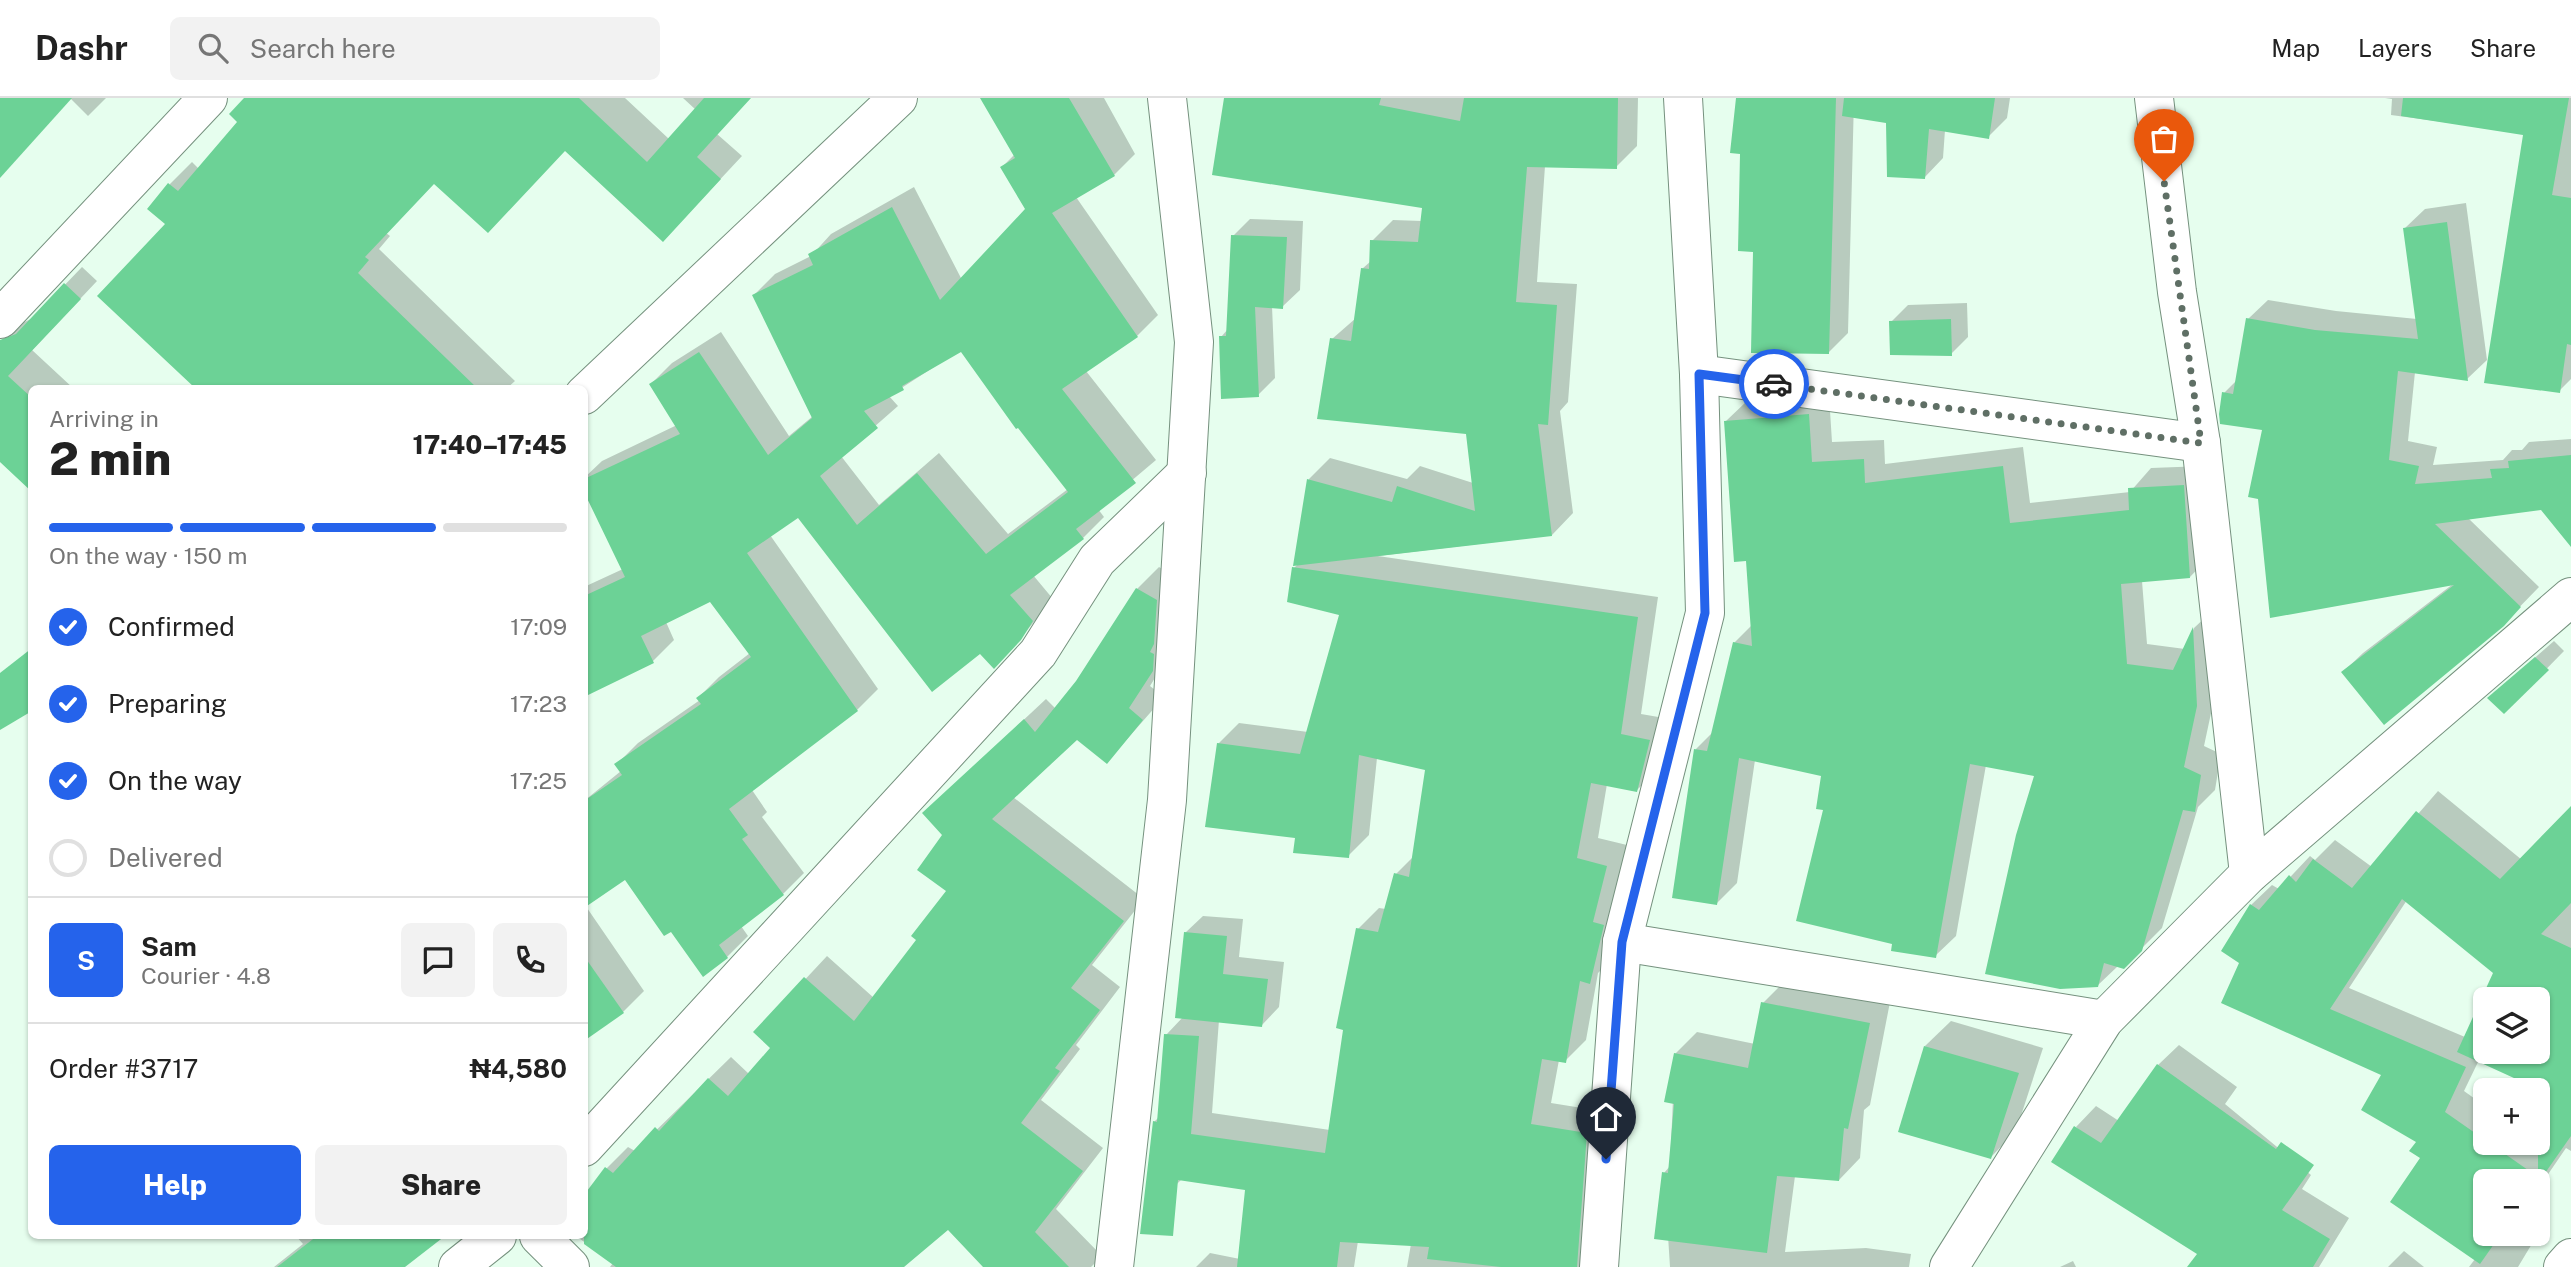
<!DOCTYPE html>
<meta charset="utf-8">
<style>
:root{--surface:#fff;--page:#f2f2f2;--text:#222;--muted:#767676;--line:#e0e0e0;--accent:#2563eb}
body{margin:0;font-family:"Public Sans",sans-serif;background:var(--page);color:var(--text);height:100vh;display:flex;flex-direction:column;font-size:26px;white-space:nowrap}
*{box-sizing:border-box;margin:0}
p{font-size:23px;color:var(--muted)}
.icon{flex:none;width:38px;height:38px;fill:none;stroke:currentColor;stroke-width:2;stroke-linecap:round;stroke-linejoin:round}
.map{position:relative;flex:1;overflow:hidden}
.panel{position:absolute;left:28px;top:287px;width:560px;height:854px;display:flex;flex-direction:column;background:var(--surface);border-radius:10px;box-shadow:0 2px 5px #0004}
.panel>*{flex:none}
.controls{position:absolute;left:2473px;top:889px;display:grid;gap:14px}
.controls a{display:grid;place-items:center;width:77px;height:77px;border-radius:10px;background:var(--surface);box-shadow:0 2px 5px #0004;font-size:35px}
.pin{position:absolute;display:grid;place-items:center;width:60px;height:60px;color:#fff;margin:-72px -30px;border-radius:50% 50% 50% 0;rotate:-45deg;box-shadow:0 0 7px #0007}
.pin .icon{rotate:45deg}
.courier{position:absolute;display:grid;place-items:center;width:70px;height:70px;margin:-35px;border:5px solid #2563eb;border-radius:50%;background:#fff;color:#222;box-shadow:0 2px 9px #0007}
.overview em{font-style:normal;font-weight:800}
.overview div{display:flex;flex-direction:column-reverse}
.overview{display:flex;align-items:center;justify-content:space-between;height:119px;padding:0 21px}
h1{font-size:46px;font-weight:800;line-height:52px}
.bar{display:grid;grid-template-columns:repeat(4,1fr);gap:10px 7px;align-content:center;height:84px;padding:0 21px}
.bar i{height:9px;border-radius:5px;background:var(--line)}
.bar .on{background:var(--accent)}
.bar p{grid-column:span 4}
.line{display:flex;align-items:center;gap:18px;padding:0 21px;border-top:2px solid var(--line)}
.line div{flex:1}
.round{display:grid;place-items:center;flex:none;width:74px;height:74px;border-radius:10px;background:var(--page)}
ol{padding:0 21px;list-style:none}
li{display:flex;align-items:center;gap:21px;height:77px}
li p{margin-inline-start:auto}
li .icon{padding:7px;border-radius:50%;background:var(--accent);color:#fff;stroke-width:4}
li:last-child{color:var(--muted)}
li i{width:38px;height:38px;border:4px solid var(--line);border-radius:50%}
.button{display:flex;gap:14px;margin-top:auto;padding:14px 21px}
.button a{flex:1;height:80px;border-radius:10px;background:var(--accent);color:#fff;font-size:28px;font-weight:800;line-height:80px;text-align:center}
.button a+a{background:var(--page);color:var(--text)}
header{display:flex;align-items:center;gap:42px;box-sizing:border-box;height:98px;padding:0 35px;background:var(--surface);border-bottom:2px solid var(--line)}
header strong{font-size:33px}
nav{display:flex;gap:38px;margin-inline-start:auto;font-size:24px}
.search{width:490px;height:63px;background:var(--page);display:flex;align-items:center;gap:18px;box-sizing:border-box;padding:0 24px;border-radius:10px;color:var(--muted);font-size:26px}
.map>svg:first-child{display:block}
</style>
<header>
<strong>Dashr</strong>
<div class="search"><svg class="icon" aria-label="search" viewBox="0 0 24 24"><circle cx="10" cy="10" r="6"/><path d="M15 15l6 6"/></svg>Search here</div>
<nav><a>Map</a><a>Layers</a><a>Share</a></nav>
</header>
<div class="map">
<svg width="2571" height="1169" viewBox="0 0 2571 1169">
<rect width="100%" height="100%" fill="#e6feee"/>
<!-- shadow -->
<g fill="#0003" fill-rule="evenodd">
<path d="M70,0H106L88,18Z"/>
<path d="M246,0H625L669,41L696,12L683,0H750L717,36L742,58L685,119L565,51L435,84L386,135L390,138L379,151L515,283L507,290H198L100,198L167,126L170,86L192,64L199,71L240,24Z"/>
<path d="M982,0H1104L1135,56L1114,77L1076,99L1158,217L1137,238L1086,273L1156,362L1098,411L1104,419L1083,440L1033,477L1053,501L1014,548L981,553L798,418L770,437L878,591L857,612L752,692L767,714L762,719L804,775L783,796L741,828L748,838L727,859L671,831L625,780L585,807L644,893L623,914L584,941V703L621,673L617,666L638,645L700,602L698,600L719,579L750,555L711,502L666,524L674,542L653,563L584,597V489L623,471L584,390V380L602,363L677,327L651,286L672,265L721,234L789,338L813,318L754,197L775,176L811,158L831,136L914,89L962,182L1027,112L1002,69L1015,56ZM962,251L1068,391L1008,436L939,355L879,407L841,358L898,308L889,298Z"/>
<path d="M1226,0H1638L1637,48L1616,69L1545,68L1537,184L1577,186L1568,304L1560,313L1573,415L1552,437L1378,458L1658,499L1641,616L1670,621L1658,671L1637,692L1607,686L1598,740L1627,747L1610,863L1598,875L1586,942L1565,963L1559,962L1551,1005L1607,1014L1593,1169H1407L1411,1146L1358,1143L1354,1169H1196L1210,1155L1240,1161L1247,1090L1182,1081L1144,1118L1154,1024L1159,1019L1166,937L1183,919L1185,835L1203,818L1243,821L1239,859L1284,864L1279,909L1262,927L1219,922L1212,1015L1330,1032L1358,831L1379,810L1386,811L1396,776L1414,758L1427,670L1377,660L1369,737L1348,758L1296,738L1218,646L1239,625L1308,634L1341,516L1294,470L1298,466H1295L1309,381L1330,360L1407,381L1420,368L1473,385L1468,335L1332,241L1356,220L1362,171L1371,163L1372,143L1393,122L1422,123L1423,108Z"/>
<path d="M1738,0H2010L2007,20L1988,39L1945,32L1943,60L1924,80L1887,1H1854L1848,235L1829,254L1754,152Z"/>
<path d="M2385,0H2571V281L2559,293L2525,35L2391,17L2392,1Z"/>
<path d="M2466,105L2487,262L2467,281L2415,274L2408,343L2437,349L2433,367L2503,362L2512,352H2522L2529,344L2571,341V446L2542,410L2468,420L2539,489L2503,526L2343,574L2363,555L2453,486L2224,295L2237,282L2248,221L2268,202L2336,213L2417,221L2405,130L2425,111Z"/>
<path d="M1250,121L1303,123L1300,192L1282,209L1272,208L1275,280L1258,297L1221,239L1228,231L1233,138Z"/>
<path d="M82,169L97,183L32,252L73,290H32V391L0,361V244L14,229L33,220Z"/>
<path d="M1967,205L1968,239L1951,256L1891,224L1908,207Z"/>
<path d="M1829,297L1832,344L1884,342L1885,366L2023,349L2030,405L2130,394L2151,370L2204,368L2210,458L2190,479L2142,483L2147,546L2185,551L2194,530L2213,512L2217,587L2204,648L2221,656L2215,692L2198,709L2162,830L2123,869L2118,868L2097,888L2036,677L1986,667L1956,838L1935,858L1894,844L1825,711L1823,677L1755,662L1737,785L1717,805L1696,651L1714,633L1734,545L1752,527L1747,461L1726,323L1747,303Z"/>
<path d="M1159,469L1178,480L1174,549L1150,588L1164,599L1107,664L1077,640L1013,699L1144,801L1092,867L1120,889L1076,947L1080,951L1041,1002L1103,1050L1056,1111L1102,1158L1091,1169H986L948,1130L901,1169H610L613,1165L576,1138H584L606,1071L628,1049L635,1053L731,959L749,976L773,950L756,934L827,858L874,900L919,841L948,792L944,737L924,715L1046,601L1056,611L1078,584L1137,491Z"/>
<path d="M2554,543L2564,553L2504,614L2489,600Z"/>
<path d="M2438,693L2522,762L2571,711V1053L2566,1050L2538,1091V1083H2485V1136H2531L2536,1139L2518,1169H2469L2475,1161L2384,976L2242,864L2251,807L2272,787L2279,791L2310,758L2315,762L2335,742L2372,769ZM2407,802L2495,875L2465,939L2349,890ZM2485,901H2538V954H2485ZM2479,962L2539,989L2538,1045H2485V1008L2464,993Z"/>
<path d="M1785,883L1890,904L1870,1007L1864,1012L1860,1060L1839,1082L1795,1078L1785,1154L1866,1150L1911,1156L1909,1169H1670L1664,1075L1670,1068L1675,956L1697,934L1755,946L1763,905Z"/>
<path d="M1951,923L2043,950L2016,1033L1991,1059L1925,948Z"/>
<path d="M2179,947L2237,989L2225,1006L2311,1077L2302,1091L2349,1120L2319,1169H2189L2200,1155L2076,1029L2096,1008L2119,1023L2158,967Z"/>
<path d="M296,1138H440L402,1169H274L303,1146Z"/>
<path d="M2404,1153L2424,1169H2388Z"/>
<path d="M2073,1163L2076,1169H2060Z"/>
</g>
<!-- building -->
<g fill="#6cd296" fill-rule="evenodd">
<path d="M0,0H72L0,80Z"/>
<path d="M244,0H579L647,64L704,0H751L697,59L721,81L663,144L565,53L488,135L434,86L365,159L369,162L358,175L477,290H195L97,198L165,126L147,111L168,85L178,93L237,24L229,16Z"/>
<path d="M980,0H1069L1115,78L1052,115L1138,239L1062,291L1136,385L1076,431L1084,441L1010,497L1033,523L1021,542L994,571L980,556L932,594L798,420L747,455L858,613L729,711L748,737L742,741L784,797L719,847L728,860L703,879L671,834L664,838L625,782L584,810V703L622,677L614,666L701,606L696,600L751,559L710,504L641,538L654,565L584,599V498L625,479L584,394V381L680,336L649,286L699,254L768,357L812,320L752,197L813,167L808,156L892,109L940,202L1025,111L1000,69L1015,60ZM961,254L1016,331L1018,330L1068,394L986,456L917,375L857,427L820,378L878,330L864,313L904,292L902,288Z"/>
<path d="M1224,0H1381L1379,7L1460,23L1464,0H1618L1617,71L1527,69L1516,204L1557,207L1548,327L1538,326L1552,438L1293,468L1307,381L1392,404L1397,388L1475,413L1466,336L1317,321L1330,240L1351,243L1361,170L1369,171L1370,142L1418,144L1422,110L1212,77Z"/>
<path d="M1736,0H1836L1829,256L1751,255L1753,154L1738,153L1740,56L1730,55Z"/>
<path d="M1844,0H1995L1989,41L1929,31L1925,81L1887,79L1886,25L1842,18Z"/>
<path d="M2403,0H2569L2552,97L2571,100V247L2567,246L2560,295L2484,285L2523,37L2401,18Z"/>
<path d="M2447,124L2468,283L2398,273L2389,362L2419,368L2415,386L2492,380L2490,371L2509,370L2508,363L2571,357V449L2541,412L2435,426L2521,509L2504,528L2384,627L2341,574L2454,487L2270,520L2258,401L2248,399L2262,332L2220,326L2219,316L2222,294L2233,296L2246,220L2315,232L2418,241L2403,130Z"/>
<path d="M1231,137L1287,139L1283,211L1255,209L1259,299L1221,301L1219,238H1226Z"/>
<path d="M64,185L81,201L8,278L32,300V394L0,364V242L16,236Z"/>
<path d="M1951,221L1952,258L1890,257L1889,223Z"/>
<path d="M1809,316L1812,364L1864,361L1865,385L2003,368L2010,425L2129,412L2128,390L2184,387L2190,480L2121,486L2127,566L2173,572L2193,529L2197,608L2184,669L2201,677L2195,714L2183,712L2142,853L2124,871L2104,865L2098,889L2060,891L1985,876L2016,737L2034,678L1970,666L1936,860L1891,853L1892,846L1796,823L1823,712L1816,711L1821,678L1739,660L1717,807L1672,800L1694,651L1707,653L1733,544L1752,548L1746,463L1734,464L1724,323Z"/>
<path d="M1292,469L1638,519L1621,636L1650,642L1637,694L1591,685L1577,760L1607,768L1593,824L1604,827L1590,886L1580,883L1566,965L1542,961L1531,1026L1587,1035L1577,1169H1501L1427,1161L1429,1149L1340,1144L1337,1169H1237L1245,1092L1178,1082L1173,1138L1140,1136L1153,1023L1157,1024L1164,936L1199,938L1191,1036L1325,1055L1343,932L1336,930L1356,830L1378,834L1394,775L1409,779L1425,672L1359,657L1349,760L1293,755L1295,740L1205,729L1217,645L1300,656L1339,517L1287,504Z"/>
<path d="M1136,490L1157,502L1154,546L1150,554L1154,556L1153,573L1129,610L1143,622L1107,666L1077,642L992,721L1124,823L1071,890L1100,912L1055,970L1060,973L1021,1025L1083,1073L1035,1134L1069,1169H983L948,1132L904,1169H616L584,1146V1097L605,1069L613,1075L655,1029L659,1033L708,980L728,998L770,950L753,934L804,879L854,923L916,842L911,838L946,793L917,772L942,737L922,715L1024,621L1035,634L1076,583Z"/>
<path d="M32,550V613L0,632V575Z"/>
<path d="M2535,559L2549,572L2504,616L2487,600Z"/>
<path d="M2571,708V805L2541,836L2571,850V1038L2538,1085L2485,1083V1136H2501L2480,1166L2390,1104L2420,1060L2409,1053L2416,1044L2361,1012L2381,977L2221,905L2239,865L2221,853L2250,806L2259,812L2289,777L2296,784L2313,761L2352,790L2416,713L2500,781ZM2402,801L2493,875L2457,954L2538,991V1079L2445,1014L2466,969L2330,911ZM2485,901H2538V954H2485Z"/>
<path d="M1184,834L1227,838L1223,876L1268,881L1262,929L1175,920Z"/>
<path d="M584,858L624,915L584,943Z"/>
<path d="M1761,904L1870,925L1848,1031L1844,1030L1839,1083L1777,1078L1767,1155L1654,1141L1662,1074L1668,1075L1674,1006L1664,1004L1674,955L1748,970Z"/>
<path d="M1924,948L2019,975L1991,1061L1898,1034Z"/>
<path d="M2157,966L2276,1051L2281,1044L2314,1067L2282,1112L2330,1141L2313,1169H2187L2197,1156L2051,1064L2074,1028L2101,1045Z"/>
<path d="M317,1138H445L405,1169H277Z"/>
</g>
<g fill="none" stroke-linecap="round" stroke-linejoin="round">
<!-- minor casing -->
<g stroke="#75917e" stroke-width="40">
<g id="minor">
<path d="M2154,0L2177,194L2201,345L2249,776"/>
<path d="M0,221L208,0"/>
<path d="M1699,276L2201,345"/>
<path d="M584,297L898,0"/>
<path d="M1622,844L2104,922"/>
<path d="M584,1049L1038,555L1097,462L1187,375"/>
<path d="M539,1138L570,1169"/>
<path d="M458,1169L497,1138"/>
<path d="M1114,1169L1167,702L1194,244L1167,0"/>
<path d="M1599,1169L1622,844L1705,515L1699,276L1683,0"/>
<path d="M1949,1169L2104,922L2249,776L2571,499"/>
<path d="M2563,1169L2571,1160"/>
</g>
</g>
<!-- minor -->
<use href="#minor" stroke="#fff" stroke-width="38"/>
</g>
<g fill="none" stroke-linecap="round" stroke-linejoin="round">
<!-- done -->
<path stroke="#5f6f65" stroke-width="7" stroke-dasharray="0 12.6" d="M1774,286L2201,345L2164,83"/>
<!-- route -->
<path stroke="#2563eb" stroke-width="9" d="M1606,1061L1622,844L1705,515L1699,276L1774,286"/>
</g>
</svg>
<div class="controls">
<a><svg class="icon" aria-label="layers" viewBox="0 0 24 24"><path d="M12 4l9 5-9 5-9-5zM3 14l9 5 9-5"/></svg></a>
<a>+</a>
<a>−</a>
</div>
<div class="pin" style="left:2164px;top:83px;background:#ea580c"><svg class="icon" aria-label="bag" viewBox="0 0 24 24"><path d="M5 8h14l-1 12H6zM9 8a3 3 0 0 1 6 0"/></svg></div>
<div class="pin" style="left:1606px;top:1061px;background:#1f2937"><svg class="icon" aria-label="home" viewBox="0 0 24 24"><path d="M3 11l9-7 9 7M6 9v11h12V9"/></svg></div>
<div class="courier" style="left:1774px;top:286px"><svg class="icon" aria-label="car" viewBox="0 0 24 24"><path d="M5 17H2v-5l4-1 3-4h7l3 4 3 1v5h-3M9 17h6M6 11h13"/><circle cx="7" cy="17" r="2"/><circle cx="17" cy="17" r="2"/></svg></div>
<section class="panel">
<div class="overview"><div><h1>2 min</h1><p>Arriving in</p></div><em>17:40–17:45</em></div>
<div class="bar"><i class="on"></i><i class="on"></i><i class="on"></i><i></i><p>On the way · 150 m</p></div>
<ol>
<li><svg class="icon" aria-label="check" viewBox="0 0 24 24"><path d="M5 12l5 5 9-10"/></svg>Confirmed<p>17:09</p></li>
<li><svg class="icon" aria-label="check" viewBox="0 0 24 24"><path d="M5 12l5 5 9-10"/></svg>Preparing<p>17:23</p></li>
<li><svg class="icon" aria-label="check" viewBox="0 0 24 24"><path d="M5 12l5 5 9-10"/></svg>On the way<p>17:25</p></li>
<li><i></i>Delivered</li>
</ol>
<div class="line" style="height:126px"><b class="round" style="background:var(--accent);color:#fff">S</b><div><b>Sam</b><p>Courier · 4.8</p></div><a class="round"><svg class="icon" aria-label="chat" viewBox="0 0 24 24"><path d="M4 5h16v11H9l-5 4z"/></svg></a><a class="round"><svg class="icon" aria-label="phone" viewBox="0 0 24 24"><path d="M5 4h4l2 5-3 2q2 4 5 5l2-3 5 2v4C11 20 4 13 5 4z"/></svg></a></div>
<div class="line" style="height:91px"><div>Order #3717</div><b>₦4,580</b></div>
<div class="button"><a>Help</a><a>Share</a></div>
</section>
</div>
